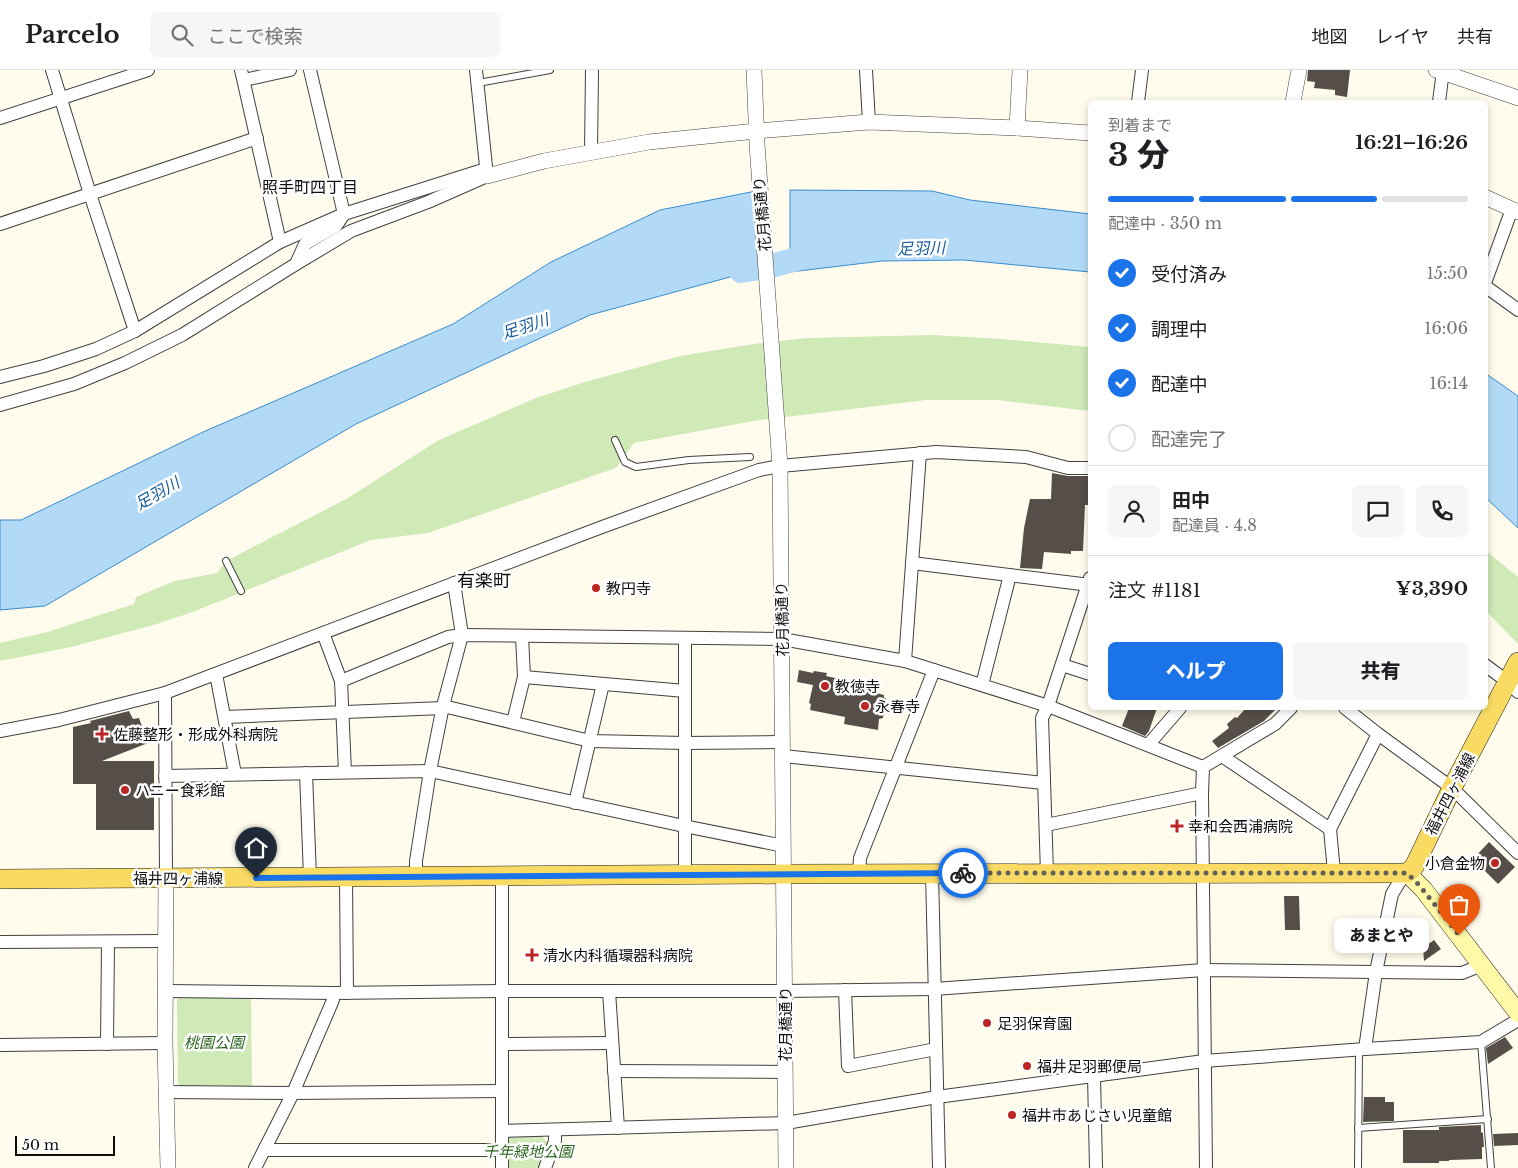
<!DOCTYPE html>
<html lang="ja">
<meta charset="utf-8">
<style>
:root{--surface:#fff;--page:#f6f6f6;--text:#202124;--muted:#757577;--line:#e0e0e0;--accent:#1a73e8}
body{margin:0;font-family:"Libre Baskerville","Noto Sans JP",serif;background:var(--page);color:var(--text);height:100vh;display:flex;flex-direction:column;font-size:19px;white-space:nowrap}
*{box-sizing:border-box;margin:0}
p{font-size:16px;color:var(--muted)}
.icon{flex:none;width:28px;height:28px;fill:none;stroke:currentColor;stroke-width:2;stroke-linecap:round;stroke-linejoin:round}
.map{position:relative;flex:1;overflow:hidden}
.drawer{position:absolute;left:1088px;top:30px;width:400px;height:610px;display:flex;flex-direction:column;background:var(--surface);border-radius:8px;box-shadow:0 2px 8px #0003}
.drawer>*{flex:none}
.scale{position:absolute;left:15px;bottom:12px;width:100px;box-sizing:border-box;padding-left:5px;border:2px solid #0d0d0d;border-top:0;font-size:14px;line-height:18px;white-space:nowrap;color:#0d0d0d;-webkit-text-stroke:4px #fff;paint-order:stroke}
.pin{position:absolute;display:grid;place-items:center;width:42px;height:42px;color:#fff;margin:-51px -21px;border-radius:50% 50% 50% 0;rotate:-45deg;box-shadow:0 0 5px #0007}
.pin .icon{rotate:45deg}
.courier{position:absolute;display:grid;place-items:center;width:50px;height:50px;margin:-25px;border:4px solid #1a73e8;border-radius:50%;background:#fff;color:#222;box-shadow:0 1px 6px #0007}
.bubble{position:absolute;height:35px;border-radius:8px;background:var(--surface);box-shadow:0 2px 8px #0003;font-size:16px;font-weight:800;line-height:35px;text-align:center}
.headline em{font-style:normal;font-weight:800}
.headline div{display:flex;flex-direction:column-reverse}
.headline{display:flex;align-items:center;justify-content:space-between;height:85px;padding:0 20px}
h1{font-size:32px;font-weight:800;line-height:38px}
.bar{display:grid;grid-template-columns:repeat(4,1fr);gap:8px 5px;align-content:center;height:60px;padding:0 20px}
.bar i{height:6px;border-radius:4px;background:var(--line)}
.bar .current{background:var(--accent)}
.bar p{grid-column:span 4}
.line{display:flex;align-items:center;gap:12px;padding:0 20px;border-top:1px solid var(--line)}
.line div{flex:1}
.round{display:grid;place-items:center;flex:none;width:52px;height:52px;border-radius:8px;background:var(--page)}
ol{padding:0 20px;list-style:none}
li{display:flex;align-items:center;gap:15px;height:55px}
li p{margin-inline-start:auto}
li .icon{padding:5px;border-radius:50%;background:var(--accent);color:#fff;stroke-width:4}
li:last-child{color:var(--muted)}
li i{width:28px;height:28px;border:2px solid var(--line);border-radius:50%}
.primary-button{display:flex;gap:10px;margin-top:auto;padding:10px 20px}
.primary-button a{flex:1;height:58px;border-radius:8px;background:var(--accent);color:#fff;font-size:20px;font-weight:800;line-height:58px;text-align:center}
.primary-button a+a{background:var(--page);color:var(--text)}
header{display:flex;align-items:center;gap:30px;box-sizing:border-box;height:70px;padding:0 25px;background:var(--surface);border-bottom:1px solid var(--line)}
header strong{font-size:24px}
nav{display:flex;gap:28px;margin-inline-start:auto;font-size:18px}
.search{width:350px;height:45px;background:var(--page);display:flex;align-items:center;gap:12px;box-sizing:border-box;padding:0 18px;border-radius:8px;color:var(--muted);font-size:19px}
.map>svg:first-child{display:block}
</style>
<header>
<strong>Parcelo</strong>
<div class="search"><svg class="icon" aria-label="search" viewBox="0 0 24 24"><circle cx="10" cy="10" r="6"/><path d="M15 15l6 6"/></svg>ここで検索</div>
<nav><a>地図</a><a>レイヤ</a><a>共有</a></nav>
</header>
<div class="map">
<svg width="1518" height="1098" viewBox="0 0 1518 1098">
<rect width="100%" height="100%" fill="#fffced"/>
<!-- green -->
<g fill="#cfe9b7">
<path d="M932,265L1002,269L1090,277V341L997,330H927L759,350L634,373L616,398L428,463L371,470L190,543L157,554L71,577L0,591V573L47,562L134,534L136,527L175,511L217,503L226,491L348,428L439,370L536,328L585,312L680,286L754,274L806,268Z"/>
<path d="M1485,480L1518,507V574L1485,540Z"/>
<path d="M251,926L252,1019H183L178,1013L177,930L180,927Z"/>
<path d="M505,1065H541L551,1078L543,1098H506Z"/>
</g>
<!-- water -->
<g fill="#b2daf6" stroke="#398bcd">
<path d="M761,120L767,197L590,245L356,354L45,536L0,540V450H21L203,362L453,254L551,192L660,140Z"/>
<path d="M790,120L932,121L970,130L1090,144V202L964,190L882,191L790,202Z"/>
<path d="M1485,303L1518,326V458L1485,427Z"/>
</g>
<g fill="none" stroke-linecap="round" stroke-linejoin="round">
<!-- river -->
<path stroke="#b2daf6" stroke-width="24" d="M741,201L767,197L820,183"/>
</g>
<!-- building -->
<g fill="#564f49">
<path d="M1308,0H1350L1347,27L1335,25V20L1314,18L1315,12L1307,11Z"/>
<path d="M1052,403L1068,406H1090V435H1085L1083,481H1071V484L1044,482L1042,499L1020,498L1024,458L1030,429H1051Z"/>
<path d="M799,600L813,603L814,601L827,603L826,606L844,610L843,614L861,618L863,615L876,617V623L884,625V628H886L883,648L879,649L878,660L844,654L845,647L810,640L811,634L809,633L813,615L797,612Z"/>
<path d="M1129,638H1157L1149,661L1145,666L1122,656Z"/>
<path d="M1246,638H1277L1264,651L1218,678L1212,671L1229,658L1227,654L1235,647L1237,648Z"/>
<path d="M129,641L133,649L139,648L148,673L102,691H154V760H96V714H73V657L91,653L90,651Z"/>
<path d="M1489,772L1515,797L1498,814L1473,789Z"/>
<path d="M1284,826H1299L1300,860H1285Z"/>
<path d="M1434,870L1441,879L1424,891L1423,878Z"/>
<path d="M1505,967L1513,978L1488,994L1486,978Z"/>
<path d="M1364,1027H1385V1032H1394V1051L1363,1052Z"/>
<path d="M1481,1055V1062L1483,1063L1484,1077H1482V1089L1449,1090V1091H1439V1093H1403V1060H1439V1057Z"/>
<path d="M1518,1063V1075L1494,1076L1493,1064Z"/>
</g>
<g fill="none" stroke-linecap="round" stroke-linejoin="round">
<!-- service casing -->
<g stroke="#404040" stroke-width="8">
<g id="service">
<path d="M478,13L550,0"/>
<path d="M615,370L625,392L636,397L689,390L750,387"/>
<path d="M226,491L241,521"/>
<path d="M1481,972L1491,1098"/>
<path d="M1358,1058L1488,1049"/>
<path d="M1358,1098L1359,980"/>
</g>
</g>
<!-- minor casing -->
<g stroke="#404040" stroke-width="14">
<g id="minor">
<path d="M52,0L90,124L135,261"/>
<path d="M241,0L280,172"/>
<path d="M866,0L869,52"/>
<path d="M244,10L290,0"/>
<path d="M1138,32L1142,0"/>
<path d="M1439,32L1443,0"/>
<path d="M0,48L148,0"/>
<path d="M591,82L592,0"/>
<path d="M0,154L257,68"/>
<path d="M296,194L305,174L336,156L344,144L310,0"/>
<path d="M1485,213L1512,139"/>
<path d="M1485,216L1518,240"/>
<path d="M0,307L44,296L96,279L135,261L280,172L344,144L486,99"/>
<path d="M0,335L74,314L125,293L182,265L296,194L351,161L428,132L487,106L476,0"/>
<path d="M912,493L1090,515"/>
<path d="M323,563L341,611L345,702"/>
<path d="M685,568V805"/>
<path d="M905,591L920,383"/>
<path d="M1062,595L1090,604"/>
<path d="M1485,595L1508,612L1518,622"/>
<path d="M216,604L235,704"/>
<path d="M524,607L685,621"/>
<path d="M341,611L448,567L462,565L782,569L905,591L1048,636L1203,697"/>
<path d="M982,615L1010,505"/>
<path d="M165,623L166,808"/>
<path d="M443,636L590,671L685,673L783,672"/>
<path d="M1345,638L1378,664L1452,718L1518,783"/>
<path d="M225,647L443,638"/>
<path d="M513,652L524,607L522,566"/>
<path d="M0,661L59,650L165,623L602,457L759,400L780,396L936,382L1026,387L1068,398H1090"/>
<path d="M1148,675L1180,638"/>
<path d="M783,686L1044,713"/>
<path d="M1222,686L1330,759L1334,802"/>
<path d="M306,703L310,807"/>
<path d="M165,706L430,701L684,756L784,776"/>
<path d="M575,733L603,614"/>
<path d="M1046,755L1202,723"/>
<path d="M1330,759L1378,664"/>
<path d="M932,803L939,1098"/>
<path d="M1047,803L1042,648L1048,636L1090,508"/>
<path d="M859,804L860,788L934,600"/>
<path d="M502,805V1098"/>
<path d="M416,806V791L430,701L443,636L462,565L454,513"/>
<path d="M346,807L347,923"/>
<path d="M0,872L165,871"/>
<path d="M845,920L848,996L936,979"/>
<path d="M166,921L333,923L502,921H785L934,919L1204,900L1462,903L1482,895"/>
<path d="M609,921L618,1058"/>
<path d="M107,974L108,872"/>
<path d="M502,974L612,973"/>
<path d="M0,975L165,973"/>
<path d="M1365,979L1376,902L1392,824L1402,808L1407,803"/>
<path d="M614,1001L786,1002"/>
<path d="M1094,1005L1096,1098"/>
<path d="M166,1022L293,1023L502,1021"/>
<path d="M502,1061L786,1053L937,1027L1204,991L1365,979L1481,972L1518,950"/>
<path d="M265,1078L268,1080H502"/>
<path d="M255,1098L293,1023L333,930V923"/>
<path d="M545,1098L555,1071V1061"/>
<path d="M1206,1098L1202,723L1203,697L1275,654L1291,638"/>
</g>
</g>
<!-- tertiary casing -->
<g stroke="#404040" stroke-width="16">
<g id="tertiary">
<path d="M754,0L757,74L780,396L786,1098"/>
<path d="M1436,0L1518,28"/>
<path d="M1293,32L1299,0"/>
<path d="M1017,58L1020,0"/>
<path d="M487,106L544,91L649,72L756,61L869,52L1017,58L1090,63"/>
<path d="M1485,127L1518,142"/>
<path d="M166,808L165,973L168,1098"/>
</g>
</g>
<!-- secondary casing -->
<g stroke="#2f2f2f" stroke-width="19">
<path id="secondary" d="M1407,803L1424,820L1518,943"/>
</g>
<!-- primary casing -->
<g stroke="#1e1e1e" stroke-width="20">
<path id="primary" d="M0,809L783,804L1407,803L1414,797L1452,718L1518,592"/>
</g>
<!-- service -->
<use href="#service" stroke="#fff" stroke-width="6"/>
<!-- minor -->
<use href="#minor" stroke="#fff" stroke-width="12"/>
<!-- tertiary -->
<use href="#tertiary" stroke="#fff" stroke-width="15"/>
<!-- secondary -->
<use href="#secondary" stroke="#fff9a8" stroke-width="18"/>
<!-- primary -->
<use href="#primary" stroke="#f9db64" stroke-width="19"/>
</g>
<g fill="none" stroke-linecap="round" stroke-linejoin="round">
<!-- done -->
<path stroke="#62615b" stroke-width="5" stroke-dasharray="0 9" d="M963,803H1407L1420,816L1459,865"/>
<!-- route -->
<path stroke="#1a73e8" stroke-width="6" d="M256,808L963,803"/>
</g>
<!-- markers -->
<g fill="#bd2525" stroke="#fff" stroke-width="2">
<circle cx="596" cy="518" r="5"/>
<circle cx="825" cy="616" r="5"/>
<circle cx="865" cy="636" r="5"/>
<path d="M99.5 656.5h5v5h5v5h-5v5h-5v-5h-5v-5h5z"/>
<circle cx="125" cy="720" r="5"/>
<path d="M1174.5 748.5h5v5h5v5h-5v5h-5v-5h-5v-5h5z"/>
<circle cx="1495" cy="793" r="5"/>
<path d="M529.5 877.5h5v5h5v5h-5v5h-5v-5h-5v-5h5z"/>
<circle cx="987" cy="953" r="5"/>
<circle cx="1027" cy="996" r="5"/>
<circle cx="1012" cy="1045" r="5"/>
</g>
<g text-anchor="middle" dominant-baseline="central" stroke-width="5" stroke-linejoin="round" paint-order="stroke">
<!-- street labels -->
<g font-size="15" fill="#0d0d0d" stroke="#fff">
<text transform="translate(762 144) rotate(-95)">花月橋通り</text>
<text transform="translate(782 549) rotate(-91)">花月橋通り</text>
<text transform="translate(1450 724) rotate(-63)">福井四ヶ浦線</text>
<text x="178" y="808">福井四ヶ浦線</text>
<text transform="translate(785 954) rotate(-90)">花月橋通り</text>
</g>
<!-- poi labels -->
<g font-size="15" fill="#0d0d0d" stroke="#fff" text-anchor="start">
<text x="606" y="518">教円寺</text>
<text x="835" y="616">教徳寺</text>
<text x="875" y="636">永春寺</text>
<text x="113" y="664">佐藤整形・形成外科病院</text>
<text x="135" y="720">ハニー食彩館</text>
<text x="1188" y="756">幸和会西浦病院</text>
<text x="1485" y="793" text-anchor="end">小倉金物</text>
<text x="543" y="885">清水内科循環器科病院</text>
<text x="997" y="953">足羽保育園</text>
<text x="1037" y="996">福井足羽郵便局</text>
<text x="1022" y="1045">福井市あじさい児童館</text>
</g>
<!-- park labels -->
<g font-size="15" font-style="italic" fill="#29651d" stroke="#fff">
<text x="214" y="972">桃園公園</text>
<text x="528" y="1081">千年緑地公園</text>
</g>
<!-- neighbourhood labels -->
<g font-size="16" fill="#0d0d0d" stroke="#fff">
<text x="310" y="117">照手町四丁目</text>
</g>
<!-- water labels -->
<g font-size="16" font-style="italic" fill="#165d9f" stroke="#fff">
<text transform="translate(921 178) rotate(-2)">足羽川</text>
<text transform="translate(525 256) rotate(-18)">足羽川</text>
<text transform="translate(157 423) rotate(-30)">足羽川</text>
</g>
<!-- quarter labels -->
<g font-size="18" fill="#0d0d0d" stroke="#fff">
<text x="484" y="511">有楽町</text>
</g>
</g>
</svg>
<div class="scale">50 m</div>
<div class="pin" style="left:1459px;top:865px;background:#ea580c"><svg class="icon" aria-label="bag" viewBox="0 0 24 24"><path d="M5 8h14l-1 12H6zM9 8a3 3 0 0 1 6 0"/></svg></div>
<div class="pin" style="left:256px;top:808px;background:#1f2937"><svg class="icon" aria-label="home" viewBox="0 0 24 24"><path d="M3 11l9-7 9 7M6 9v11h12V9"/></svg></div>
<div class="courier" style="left:963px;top:803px"><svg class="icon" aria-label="bike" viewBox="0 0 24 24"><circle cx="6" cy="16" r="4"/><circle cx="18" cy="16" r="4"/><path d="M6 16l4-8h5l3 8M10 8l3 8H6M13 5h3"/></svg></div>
<div class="bubble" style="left:1334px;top:848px;width:95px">あまとや</div>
<section class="drawer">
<div class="headline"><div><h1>3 分</h1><p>到着まで</p></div><em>16:21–16:26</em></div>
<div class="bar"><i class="current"></i><i class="current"></i><i class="current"></i><i></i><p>配達中 · 350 m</p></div>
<ol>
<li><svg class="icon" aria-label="check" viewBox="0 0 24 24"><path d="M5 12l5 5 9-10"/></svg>受付済み<p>15:50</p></li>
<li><svg class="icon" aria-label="check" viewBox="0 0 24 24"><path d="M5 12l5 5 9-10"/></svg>調理中<p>16:06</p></li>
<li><svg class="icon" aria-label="check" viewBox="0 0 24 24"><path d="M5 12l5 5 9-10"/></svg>配達中<p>16:14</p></li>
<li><i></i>配達完了</li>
</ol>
<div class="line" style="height:90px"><a class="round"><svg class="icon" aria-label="person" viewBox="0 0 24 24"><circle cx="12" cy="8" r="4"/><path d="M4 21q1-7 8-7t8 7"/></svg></a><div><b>田中</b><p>配達員 · 4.8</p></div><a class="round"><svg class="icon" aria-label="chat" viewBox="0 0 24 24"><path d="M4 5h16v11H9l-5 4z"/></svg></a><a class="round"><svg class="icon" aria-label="phone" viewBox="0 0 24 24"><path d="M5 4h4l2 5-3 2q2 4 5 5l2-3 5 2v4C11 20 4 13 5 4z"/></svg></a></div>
<div class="line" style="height:65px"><div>注文 #1181</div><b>¥3,390</b></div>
<div class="primary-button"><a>ヘルプ</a><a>共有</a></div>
</section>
</div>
